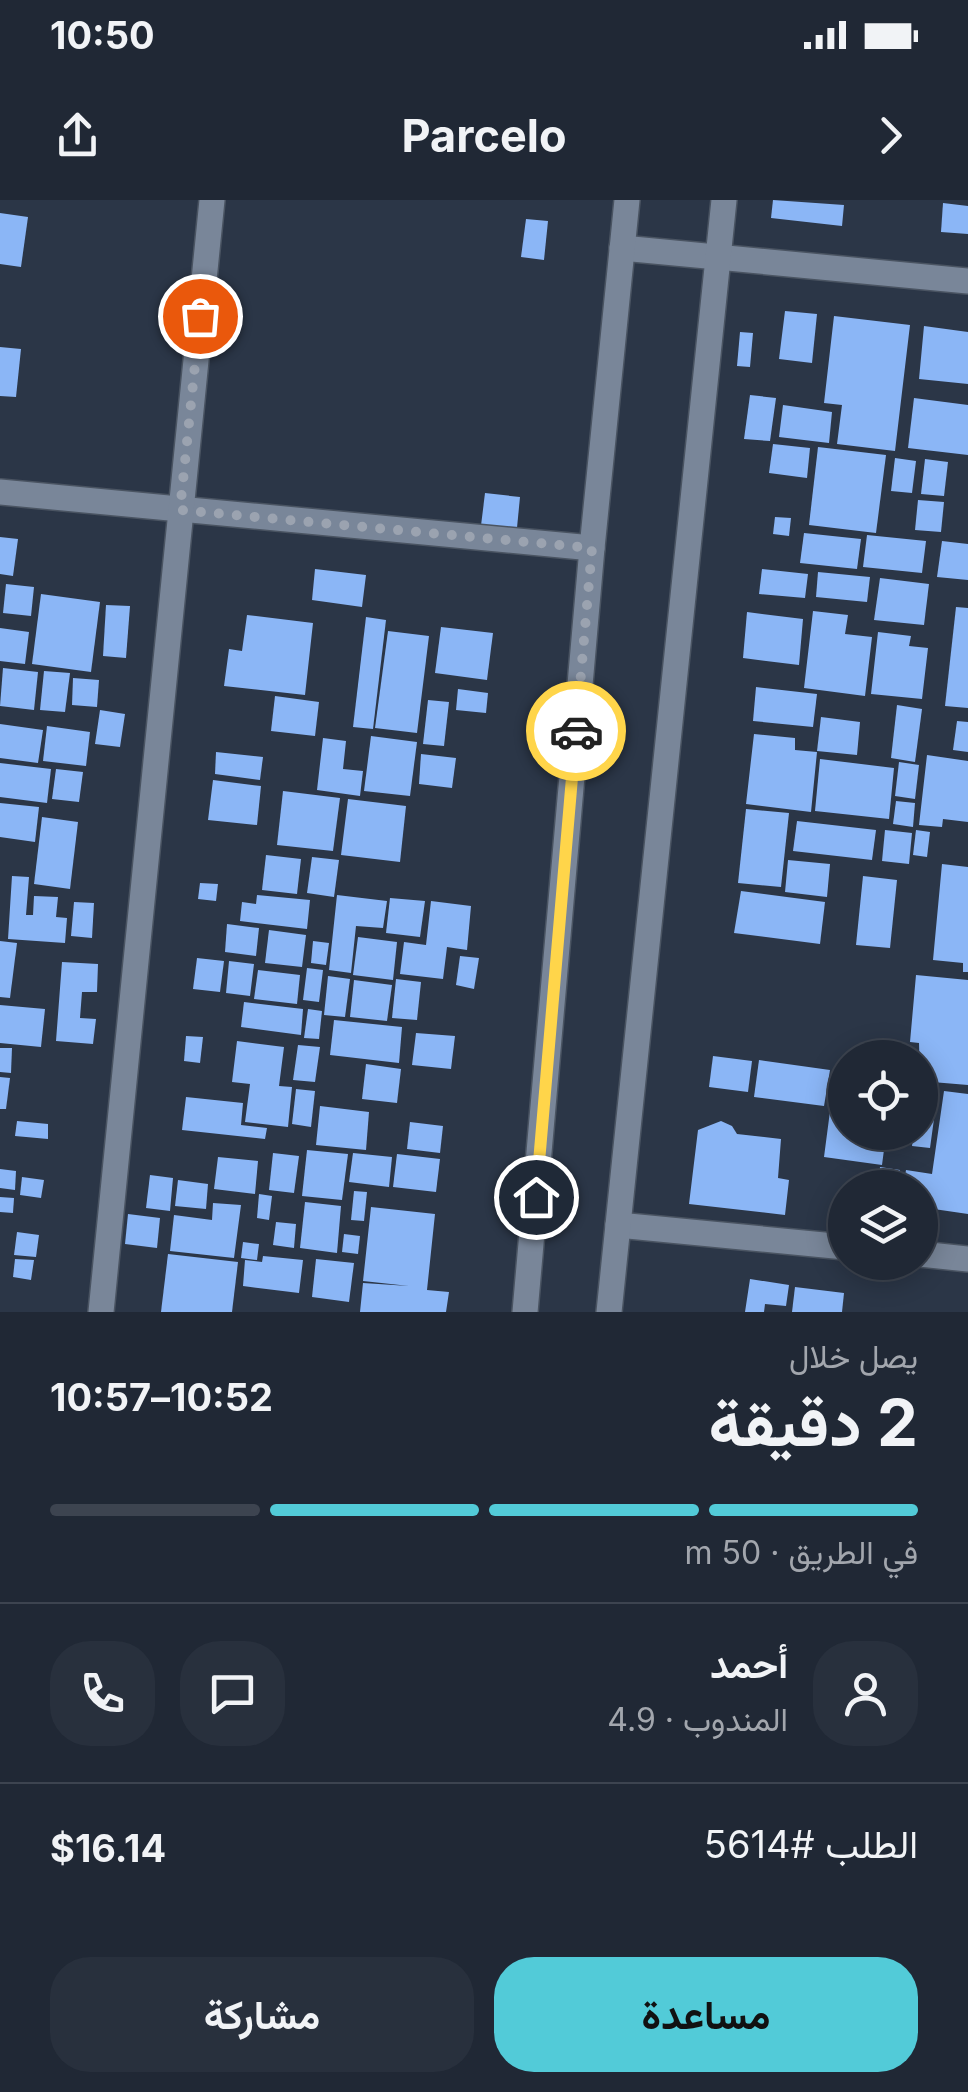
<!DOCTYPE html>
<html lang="ar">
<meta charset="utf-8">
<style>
:root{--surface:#202835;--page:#28303d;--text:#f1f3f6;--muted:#a2a6ad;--line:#3d4450;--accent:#52cbd8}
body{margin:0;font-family:Inter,Vazirmatn,sans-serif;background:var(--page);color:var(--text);direction:rtl;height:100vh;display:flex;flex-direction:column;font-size:38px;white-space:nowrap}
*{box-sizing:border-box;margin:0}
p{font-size:32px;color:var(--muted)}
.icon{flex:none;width:55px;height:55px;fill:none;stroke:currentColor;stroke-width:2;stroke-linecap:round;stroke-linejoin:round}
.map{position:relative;height:1112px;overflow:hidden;direction:ltr}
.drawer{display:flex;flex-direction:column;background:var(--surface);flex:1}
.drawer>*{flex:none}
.fabs{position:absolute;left:828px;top:840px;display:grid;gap:20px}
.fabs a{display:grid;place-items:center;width:110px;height:110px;border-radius:50%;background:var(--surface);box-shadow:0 5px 25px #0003,0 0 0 2px var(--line);font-size:50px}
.pin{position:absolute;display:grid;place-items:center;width:85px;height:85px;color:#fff;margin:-42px;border:5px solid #fff;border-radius:50%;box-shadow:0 2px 10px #0007}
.courier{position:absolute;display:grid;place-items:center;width:100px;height:100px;margin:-50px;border:8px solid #ffd54a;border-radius:50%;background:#fff;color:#222;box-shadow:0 2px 12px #0007}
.summary em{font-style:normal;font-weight:700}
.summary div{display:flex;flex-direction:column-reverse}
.summary{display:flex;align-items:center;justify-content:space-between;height:170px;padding:0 50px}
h1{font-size:65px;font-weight:700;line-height:75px}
.bar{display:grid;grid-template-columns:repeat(4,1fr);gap:15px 10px;align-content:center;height:120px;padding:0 50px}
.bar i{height:12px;border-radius:8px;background:var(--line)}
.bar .on{background:var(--accent)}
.bar p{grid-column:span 4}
.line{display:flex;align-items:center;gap:25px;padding:0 50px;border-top:2px solid var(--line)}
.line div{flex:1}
.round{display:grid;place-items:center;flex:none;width:105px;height:105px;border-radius:40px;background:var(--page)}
.cta{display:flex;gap:20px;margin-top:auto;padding:20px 50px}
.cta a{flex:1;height:115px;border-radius:40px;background:var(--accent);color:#111;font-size:40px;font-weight:700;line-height:115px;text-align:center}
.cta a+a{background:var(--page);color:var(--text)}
.status{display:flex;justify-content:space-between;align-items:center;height:70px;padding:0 50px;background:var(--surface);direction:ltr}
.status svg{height:28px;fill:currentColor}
header{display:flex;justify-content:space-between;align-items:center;height:130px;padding:0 50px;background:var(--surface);font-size:45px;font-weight:700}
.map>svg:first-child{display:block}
</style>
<div class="status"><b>10:50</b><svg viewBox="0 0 49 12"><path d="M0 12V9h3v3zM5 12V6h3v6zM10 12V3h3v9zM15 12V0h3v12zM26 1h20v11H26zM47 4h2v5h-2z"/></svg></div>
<header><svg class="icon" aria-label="forward" viewBox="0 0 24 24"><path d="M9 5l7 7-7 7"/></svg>Parcelo<svg class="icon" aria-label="share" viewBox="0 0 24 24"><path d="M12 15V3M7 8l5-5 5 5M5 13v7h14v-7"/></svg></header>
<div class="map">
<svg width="968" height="1112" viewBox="0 0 968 1112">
<rect width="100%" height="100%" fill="#2b3647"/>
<!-- building -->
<g fill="#8bb6f6">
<path d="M773,0L844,5L842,26L771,18Z"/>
<path d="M943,3L968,6V34L941,32Z"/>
<path d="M0,13L28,17L21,67L0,64Z"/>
<path d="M526,19L548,21L544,60L521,57Z"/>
<path d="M785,111L817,114L812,163L779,159Z"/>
<path d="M834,116L910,125L895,251L837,244L842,205L824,203Z"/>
<path d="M924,126L968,132V184L919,179Z"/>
<path d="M740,132L753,133L750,167L737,166Z"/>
<path d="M0,147L21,149L16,197L0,196Z"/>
<path d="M750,195L776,198L770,241L744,239Z"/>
<path d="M914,198L968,205V255L908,248Z"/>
<path d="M783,205L832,212L829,243L779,237Z"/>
<path d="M773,244L810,248L807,278L769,273Z"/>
<path d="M818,247L886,255L876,333L809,325Z"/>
<path d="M895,258L916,261L912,293L891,291Z"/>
<path d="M925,259L948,262L944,296L921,294Z"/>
<path d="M485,293L520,297L516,338L480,334Z"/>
<path d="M918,300L944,302L941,332L915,330Z"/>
<path d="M775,317L791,318L789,336L773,334Z"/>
<path d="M804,333L861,339L857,369L800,363Z"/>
<path d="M867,335L926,341L922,373L863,367Z"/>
<path d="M0,337L18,339L13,376L0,374Z"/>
<path d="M942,341L968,344V380L937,377Z"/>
<path d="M315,369L366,375L362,407L312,400Z"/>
<path d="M762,369L808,374L805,398L759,394Z"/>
<path d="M818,372L870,377L867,402L816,397Z"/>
<path d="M880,378L929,384L924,425L874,420Z"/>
<path d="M6,384L34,387L31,416L3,413Z"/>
<path d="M41,394L100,402L91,472L32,464Z"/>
<path d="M106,405L130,406L126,458L103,456Z"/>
<path d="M956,407L968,408V508L945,506Z"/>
<path d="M813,411L848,415L845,434L872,437L865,496L804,488Z"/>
<path d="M747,412L803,419L799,465L743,458Z"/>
<path d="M247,415L313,423L305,495L224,486L229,449L242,451Z"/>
<path d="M366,417L386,420L373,529L353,527Z"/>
<path d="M441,427L493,433L487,480L435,473Z"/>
<path d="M0,428L29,432L25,464L0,461Z"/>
<path d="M388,431L429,436L417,533L375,528Z"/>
<path d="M878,432L911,436L909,446L928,448L922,499L871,494Z"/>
<path d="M3,468L38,472L34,510L0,506Z"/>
<path d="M44,471L70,473L65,512L40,510Z"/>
<path d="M73,478L99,480L97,507L72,505Z"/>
<path d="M756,487L817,494L813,527L753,521Z"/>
<path d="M458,489L488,493L486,513L456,510Z"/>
<path d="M275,496L319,502L315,536L271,531Z"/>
<path d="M428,500L449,502L444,546L423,544Z"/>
<path d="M897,505L922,509L915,562L891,558Z"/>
<path d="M100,510L125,514L120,547L95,544Z"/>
<path d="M821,517L860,522L857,555L817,551Z"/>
<path d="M957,521L968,522V552L953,550Z"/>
<path d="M0,524L43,530L38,563L0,558Z"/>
<path d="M47,526L90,532L86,566L43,561Z"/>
<path d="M754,534L795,538V550L817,552L811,612L746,604Z"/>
<path d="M371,536L417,542L410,596L364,591Z"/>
<path d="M323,538L346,541L343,569L363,571L360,596L317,590Z"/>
<path d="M216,552L263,557L260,580L215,574Z"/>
<path d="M421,554L456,558L452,588L419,584Z"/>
<path d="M927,555L968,561V622L943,619L942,627L919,625Z"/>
<path d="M820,559L894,568L889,619L815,611Z"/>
<path d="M899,562L919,565L915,599L895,596Z"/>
<path d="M0,563L51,569L47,603L0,597Z"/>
<path d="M56,569L83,572L79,602L52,599Z"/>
<path d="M213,580L261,586L257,625L208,620Z"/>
<path d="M283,591L340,598L333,651L277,645Z"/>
<path d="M348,599L406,606L400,662L341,655Z"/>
<path d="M896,601L915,603L913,627L893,624Z"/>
<path d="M0,603L39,607L35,642L0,637Z"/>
<path d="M746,609L789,613L781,687L738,683Z"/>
<path d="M42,617L78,622L70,689L34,684Z"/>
<path d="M797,621L876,630L872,660L793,651Z"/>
<path d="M885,630L912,633L909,664L882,661Z"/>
<path d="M916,630L930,632L927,657L913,655Z"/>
<path d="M266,655L301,659L297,694L262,690Z"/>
<path d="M312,657L339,660L334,697L307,693Z"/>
<path d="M788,660L830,664L827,697L785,692Z"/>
<path d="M942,664L968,667V772H963V763L933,760Z"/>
<path d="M12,676L29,677L26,715H33L34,696L58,697L56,717L67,718L65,743L8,739Z"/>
<path d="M863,676L897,680L890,748L856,745Z"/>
<path d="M200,683L218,684L216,701L198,699Z"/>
<path d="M741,691L825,702L820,744L734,733Z"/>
<path d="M257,695L310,700L307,729L240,721L242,702L256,704Z"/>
<path d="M337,695L387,701L383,728L356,726L351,773L329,770Z"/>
<path d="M390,698L425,701L420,737L386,733Z"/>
<path d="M431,701L471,706L467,750L447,747L443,779L400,774L404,742L426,745Z"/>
<path d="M74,702L94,703L92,738L71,736Z"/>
<path d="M227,724L259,728L256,756L225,752Z"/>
<path d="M269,730L306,735L302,767L265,763Z"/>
<path d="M358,737L397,742L393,780L353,775Z"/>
<path d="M0,741L17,743L10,798L0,797Z"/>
<path d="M313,741L329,743L326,765L311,763Z"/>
<path d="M460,756L479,758L474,789L456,785Z"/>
<path d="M197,758L224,761L220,792L193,789Z"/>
<path d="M229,761L254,764L250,796L226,793Z"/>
<path d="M62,762L98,764L97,792H82L80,818L96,819L93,844L56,841Z"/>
<path d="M307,768L323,770L319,802L303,800Z"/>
<path d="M258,770L300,775L297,804L254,799Z"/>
<path d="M916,775L968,780V885L920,881L919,843L910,842Z"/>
<path d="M328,776L350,779L345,817L324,815Z"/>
<path d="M396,779L421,782L417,820L392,818Z"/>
<path d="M354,780L392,785L387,821L350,817Z"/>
<path d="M244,802L303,809L301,835L241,827Z"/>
<path d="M0,805L45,809L41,847L0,843Z"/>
<path d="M308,809L322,811L319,839L304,838Z"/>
<path d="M334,820L402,827L399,863L330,855Z"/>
<path d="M416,833L455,836L451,869L412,865Z"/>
<path d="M186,836L203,837L200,863L184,861Z"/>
<path d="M237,841L284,847L279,886L292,887L288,927L245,922L250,884L232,882Z"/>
<path d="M298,845L320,847L315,882L293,880Z"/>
<path d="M0,848H12L11,873L0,872Z"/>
<path d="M713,856L752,861L748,892L709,887Z"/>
<path d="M759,860L830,870L824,906L754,897Z"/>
<path d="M366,864L401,869L397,903L362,899Z"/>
<path d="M835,873L845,874V932H910L909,945L885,942L882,965L824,957Z"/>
<path d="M0,877L10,878L6,909H0Z"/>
<path d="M920,888L938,890L930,948L912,946L914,932H920Z"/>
<path d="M296,889L315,891L311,927L292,924Z"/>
<path d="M944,891L968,894V1014L920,1007V988H903L906,970L932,974Z"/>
<path d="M186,897L243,903L241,925L267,928L265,939L182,930Z"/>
<path d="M320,906L369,912L366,950L316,945Z"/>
<path d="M17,921L48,924V939L15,936Z"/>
<path d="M721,921L732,926L737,934L781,939L778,978L789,980L785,1015L689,1004L698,930Z"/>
<path d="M410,922L443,926L440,953L407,949Z"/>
<path d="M307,950L348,954L342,1000L302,996Z"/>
<path d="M273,953L299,956L294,993L269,990Z"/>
<path d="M353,953L392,957L389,987L349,982Z"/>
<path d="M397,954L440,959L436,992L393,987Z"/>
<path d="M218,957L258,961L255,994L214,989Z"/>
<path d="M880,967L900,970L897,988H877Z"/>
<path d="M0,969L16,971L15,990L0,988Z"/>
<path d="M150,975L173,978L170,1011L146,1008Z"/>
<path d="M22,977L44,980L41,998L20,995Z"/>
<path d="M178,980L208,984L206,1009L175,1006Z"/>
<path d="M354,991L367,992L364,1021L351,1020Z"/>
<path d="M259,994L272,996L269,1020L257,1018Z"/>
<path d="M0,997L14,998L13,1013L0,1012Z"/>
<path d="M305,1002L341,1006L337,1053L300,1048Z"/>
<path d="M213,1003L241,1005L234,1058L170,1051L174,1015L212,1020Z"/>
<path d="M371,1007L435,1014L427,1090L449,1092L446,1112H360L363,1083L409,1086L363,1081Z"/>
<path d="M128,1014L160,1018L157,1048L125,1044Z"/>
<path d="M276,1022L296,1024L294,1048L273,1045Z"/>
<path d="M17,1032L39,1035L36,1057L14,1055Z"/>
<path d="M344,1034L360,1036L358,1054L342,1052Z"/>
<path d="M243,1042L259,1044L257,1060L241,1058Z"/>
<path d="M168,1054L238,1062L232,1112H161Z"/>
<path d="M263,1056L303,1060L299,1093L243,1086L245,1060L262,1062Z"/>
<path d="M15,1059L34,1060L31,1080L13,1077Z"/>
<path d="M316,1059L354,1063L349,1102L312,1097Z"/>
<path d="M750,1079L789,1085L786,1106L765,1104L764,1112H745Z"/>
<path d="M795,1087L844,1093L842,1112H792Z"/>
</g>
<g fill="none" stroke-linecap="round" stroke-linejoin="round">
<!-- minor casing -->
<g stroke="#4a5462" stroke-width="28">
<g id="minor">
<path d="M622,48L968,81"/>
<path d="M0,292L592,348"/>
<path d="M618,1025L845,1047"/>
<path d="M920,1054L968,1059"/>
<path d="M101,1112L212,0"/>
<path d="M525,1112L592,348L627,0"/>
<path d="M609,1112L724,0"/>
</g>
</g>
<!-- minor -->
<use href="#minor" stroke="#798699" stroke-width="25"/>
</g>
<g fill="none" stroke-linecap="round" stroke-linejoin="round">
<!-- done -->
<path stroke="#9ba3b0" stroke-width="10" stroke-dasharray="0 18" d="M200,116L180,310L592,348L576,531"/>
<!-- route -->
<path stroke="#ffd54a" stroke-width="12" d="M536,997L576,531"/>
</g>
</svg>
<div class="fabs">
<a><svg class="icon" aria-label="locate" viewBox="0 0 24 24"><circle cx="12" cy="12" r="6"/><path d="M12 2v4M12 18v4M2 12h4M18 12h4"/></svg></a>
<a><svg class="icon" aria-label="layers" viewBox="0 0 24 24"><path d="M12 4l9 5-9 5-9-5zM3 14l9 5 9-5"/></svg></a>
</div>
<div class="pin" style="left:200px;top:116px;background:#ea580c"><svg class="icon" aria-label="bag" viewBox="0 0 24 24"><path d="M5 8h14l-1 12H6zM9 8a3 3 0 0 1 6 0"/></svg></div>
<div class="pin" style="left:536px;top:997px;background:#1f2937"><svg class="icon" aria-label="home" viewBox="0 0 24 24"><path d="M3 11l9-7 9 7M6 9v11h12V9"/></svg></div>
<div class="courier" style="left:576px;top:531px"><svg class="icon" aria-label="car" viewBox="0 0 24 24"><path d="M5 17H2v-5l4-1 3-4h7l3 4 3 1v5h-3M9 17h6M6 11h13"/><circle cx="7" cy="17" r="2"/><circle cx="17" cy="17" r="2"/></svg></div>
</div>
<section class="drawer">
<div class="summary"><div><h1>2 دقيقة</h1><p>يصل خلال</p></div><em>10:52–10:57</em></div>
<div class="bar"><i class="on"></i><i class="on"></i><i class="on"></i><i></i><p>في الطريق · 50 m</p></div>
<div class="line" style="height:180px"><a class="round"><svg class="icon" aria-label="person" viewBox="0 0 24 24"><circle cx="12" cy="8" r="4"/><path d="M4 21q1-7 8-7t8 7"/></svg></a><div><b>أحمد</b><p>المندوب · 4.9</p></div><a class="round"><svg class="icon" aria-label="chat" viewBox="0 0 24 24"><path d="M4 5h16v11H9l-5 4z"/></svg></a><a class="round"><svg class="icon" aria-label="phone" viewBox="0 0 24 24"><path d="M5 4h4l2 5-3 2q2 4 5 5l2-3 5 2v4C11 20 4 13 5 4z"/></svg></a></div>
<div class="line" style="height:130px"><div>الطلب #5614</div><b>$16.14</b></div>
<div class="cta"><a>مساعدة</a><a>مشاركة</a></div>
</section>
